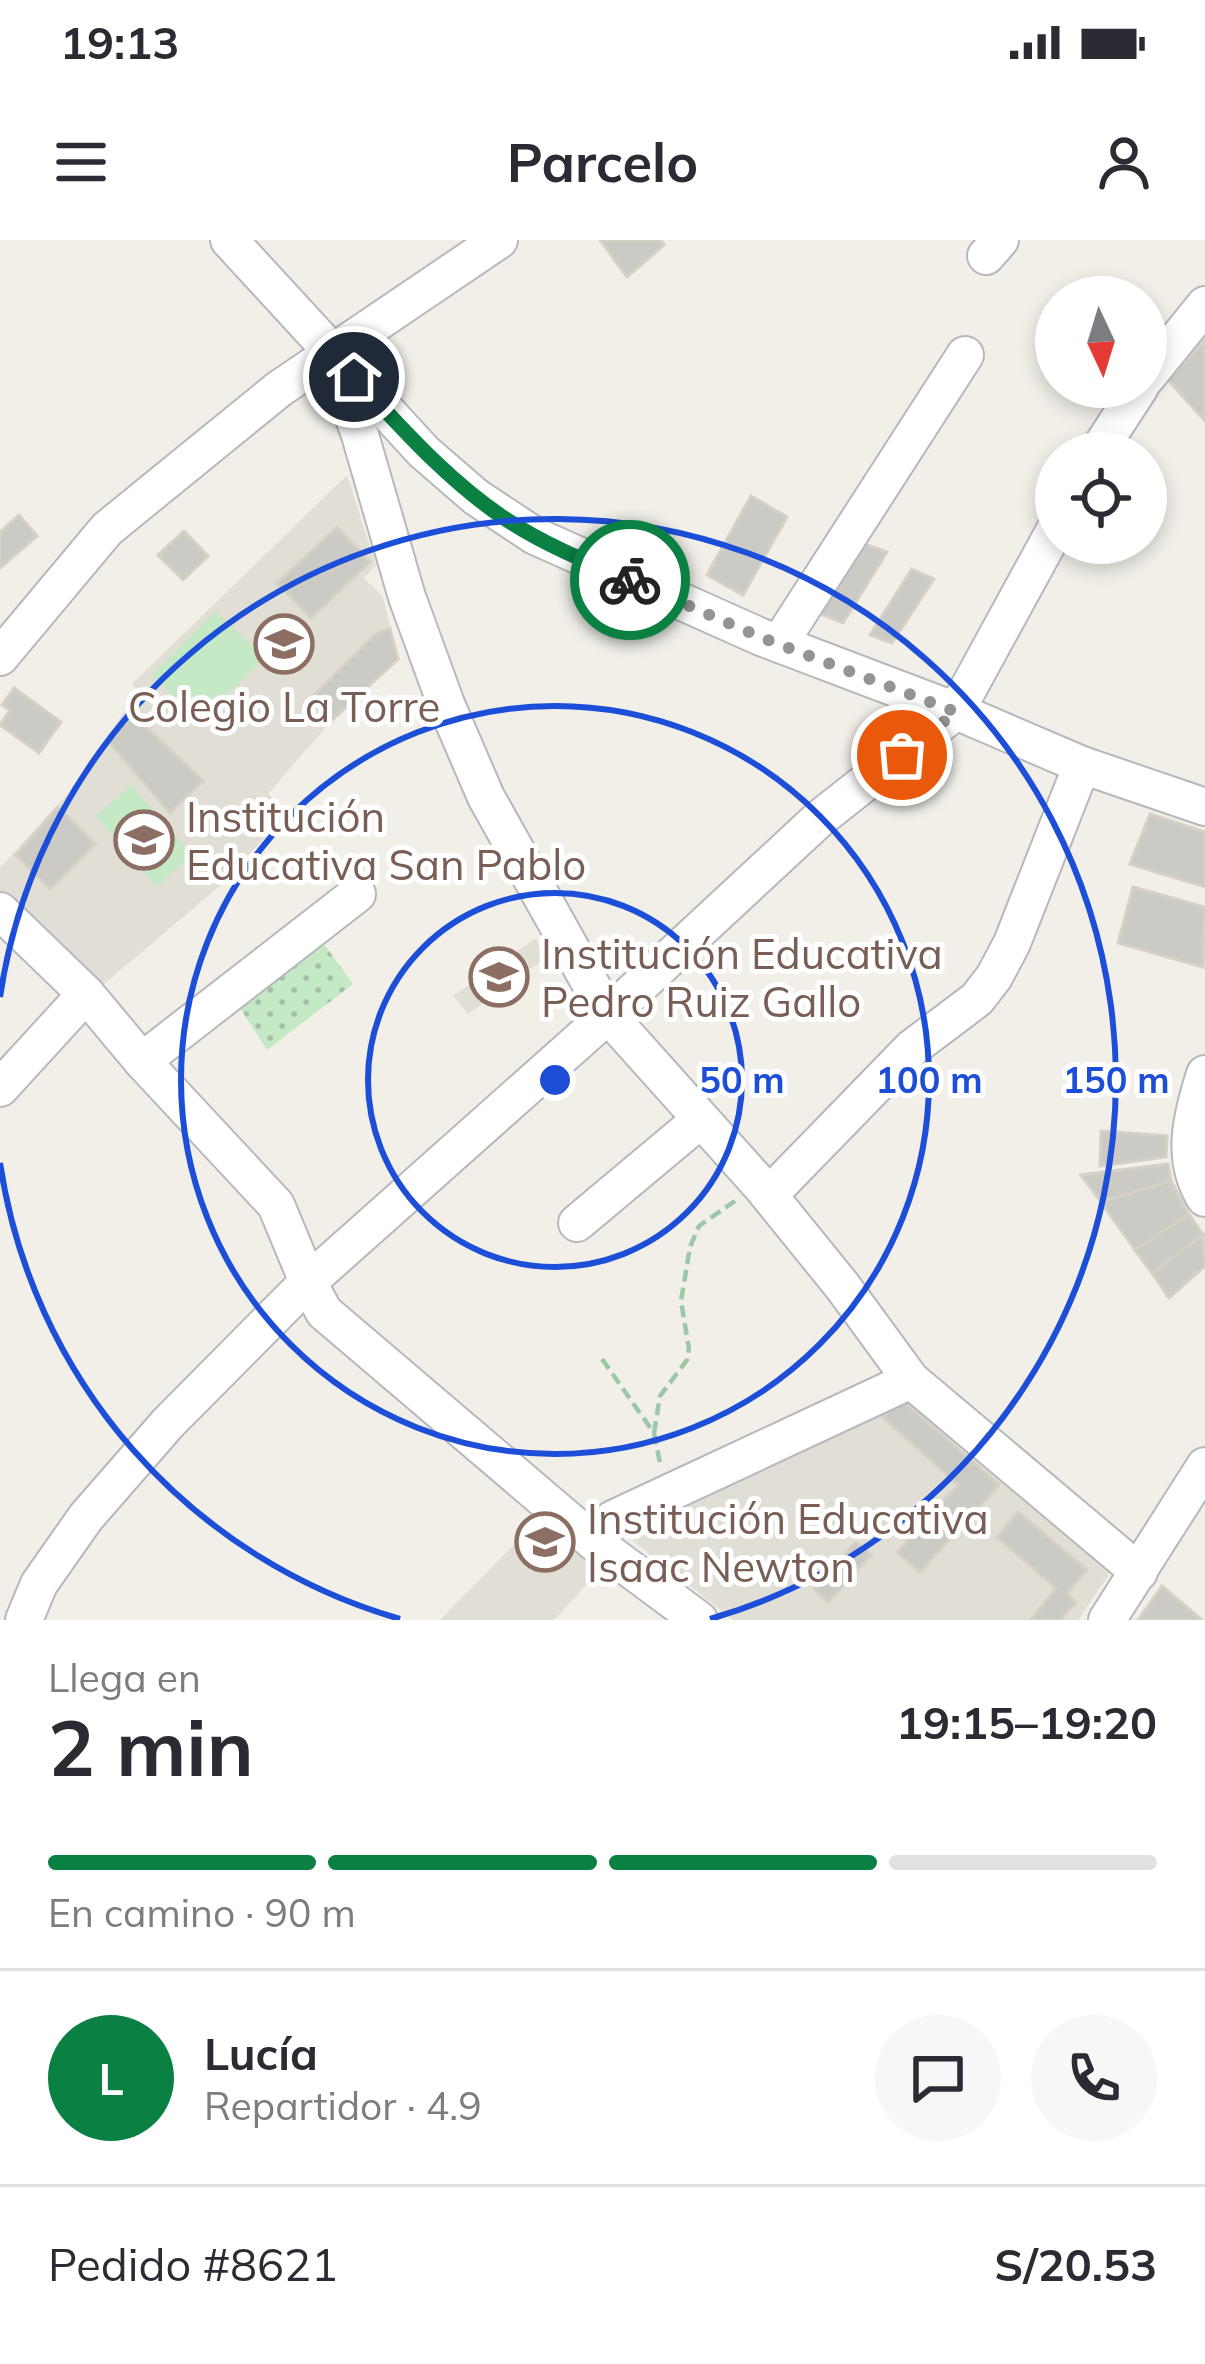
<!DOCTYPE html>
<html lang="es">
<meta charset="utf-8">
<style>
:root{--surface:#fff;--page:#f7f7f7;--text:#2b2b33;--muted:#7c7c81;--line:#e1e1e2;--accent:#0b8043}
body{margin:0;font-family:Mulish,sans-serif;background:var(--page);color:var(--text);height:100vh;display:flex;flex-direction:column;font-size:45px;white-space:nowrap}
*{box-sizing:border-box;margin:0}
p{font-size:39px;color:var(--muted)}
.icon{flex:none;width:66px;height:66px;fill:none;stroke:currentColor;stroke-width:2;stroke-linecap:round;stroke-linejoin:round}
.map{position:relative;height:1380px;overflow:hidden}
.details{display:flex;flex-direction:column;background:var(--surface);flex:1}
.details>*{flex:none}
.needle{width:78px;rotate:176deg}
.controls{position:absolute;left:1035px;top:36px;display:grid;gap:24px}
.controls a{display:grid;place-items:center;width:132px;height:132px;border-radius:50%;background:var(--surface);box-shadow:0 6px 18px #0003;font-size:60px}
.pin{position:absolute;display:grid;place-items:center;width:102px;height:102px;color:#fff;margin:-51px;border:6px solid #fff;border-radius:50%;box-shadow:0 3px 12px #0007}
.courier{position:absolute;display:grid;place-items:center;width:120px;height:120px;margin:-60px;border:9px solid #0b8043;border-radius:50%;background:#fff;color:#222;box-shadow:0 3px 15px #0007}
.summary em{font-style:normal;font-weight:700}
.summary div{display:flex;flex-direction:column-reverse}
.summary{display:flex;align-items:center;justify-content:space-between;height:204px;padding:0 48px}
h1{font-size:78px;font-weight:700;line-height:90px}
.bar{display:grid;grid-template-columns:repeat(4,1fr);gap:18px 12px;align-content:center;height:144px;padding:0 48px}
.bar i{height:15px;border-radius:9px;background:var(--line)}
.bar .current{background:var(--accent)}
.bar p{grid-column:span 4}
.line{display:flex;align-items:center;gap:30px;padding:0 48px;border-top:3px solid var(--line)}
.line div{flex:1}
.round{display:grid;place-items:center;flex:none;width:126px;height:126px;border-radius:63px;background:var(--page)}
.status{display:flex;justify-content:space-between;align-items:center;height:84px;padding:0 60px;background:var(--surface);direction:ltr}
.status svg{height:33px;fill:currentColor}
header{display:flex;justify-content:space-between;align-items:center;height:156px;padding:0 48px;background:var(--surface);font-size:54px;font-weight:700}
.map>svg:first-child{display:block}
</style>
<div class="status"><b>19:13</b><svg viewBox="0 0 49 12"><path d="M0 12V9h3v3zM5 12V6h3v6zM10 12V3h3v9zM15 12V0h3v12zM26 1h20v11H26zM47 4h2v5h-2z"/></svg></div>
<header><svg class="icon" aria-label="menu" viewBox="0 0 24 24"><path d="M4 6h16M4 12h16M4 18h16"/></svg>Parcelo<svg class="icon" aria-label="person" viewBox="0 0 24 24"><circle cx="12" cy="8" r="4"/><path d="M4 21q1-7 8-7t8 7"/></svg></header>
<div class="map">
<svg width="1205" height="1380" viewBox="0 0 1205 1380">
<defs>
<pattern id="park-dots" width="8" height="8" patternUnits="userSpaceOnUse" patternTransform="scale(3)"><rect width="8" height="8" fill="#c5e8c5"/><path d="M2 2h.1M6 6h.1" fill="none" stroke="#a3c0a4" stroke-width="1.8" stroke-linecap="round"/></pattern>
</defs>
<rect width="100%" height="100%" fill="#f1efe8"/>
<!-- education -->
<g fill="#e1ded6">
<path d="M347,235L376,325L364,338L383,357L398,419L331,481L268,554L288,572L223,643L96,751L0,657V628L72,549L138,451L132,444Z"/>
<path d="M536,698L544,719L468,774L453,756Z"/>
<path d="M901,1154L1005,1231L1006,1244L1025,1262L1039,1261L1108,1324V1336L1078,1380H733L633,1301V1282Z"/>
<path d="M543,1275L601,1329L554,1380H440Z"/>
</g>
<!-- grass -->
<g fill="#c5e8c5">
<path d="M216,371L264,418L199,482L152,435Z"/>
<path d="M131,545L192,615L156,646L96,576Z"/>
</g>
<!-- park -->
<path fill="url(#park-dots)" d="M319,697L353,744L267,810L235,760Z"/>
<!-- building -->
<g fill="#cccac5" stroke="#d6d1c6" stroke-width="3">
<path d="M600,0H661L664,5L627,37Z"/>
<path d="M1205,100V181L1168,140Z"/>
<path d="M751,256L787,277L743,355L707,335Z"/>
<path d="M19,275L37,296L0,328V292Z"/>
<path d="M337,287L370,322L311,378L277,343Z"/>
<path d="M184,291L208,316L183,340L158,315Z"/>
<path d="M856,301L887,312L843,383L813,371Z"/>
<path d="M912,329L934,339L892,403L870,395Z"/>
<path d="M390,389L398,419L331,481L309,460L377,393Z"/>
<path d="M14,448L61,482L39,513L0,485L10,470L2,465Z"/>
<path d="M131,473L203,541L170,573L109,502Z"/>
<path d="M58,567L95,604L50,649L16,615Z"/>
<path d="M1150,574L1205,592V647L1130,624Z"/>
<path d="M1133,647L1205,667L1203,727L1118,703Z"/>
<path d="M1101,891L1167,896L1166,917L1100,926Z"/>
<path d="M1168,924L1171,941L1101,962L1081,935Z"/>
<path d="M1171,941L1189,974L1135,1010L1101,962Z"/>
<path d="M1189,974L1203,995L1152,1033L1135,1010Z"/>
<path d="M1203,995L1205,1026L1169,1058L1152,1033Z"/>
<path d="M900,1158L999,1245L920,1332L897,1312L958,1245L883,1177Z"/>
<path d="M1018,1272L1087,1330L1067,1353L1076,1363L1060,1380H1031L1056,1348L997,1297Z"/>
<path d="M856,1302L871,1315L828,1362L814,1348Z"/>
<path d="M1162,1346L1202,1380H1138Z"/>
</g>
<g fill="none" stroke-linecap="round" stroke-linejoin="round">
<!-- minor casing -->
<g stroke="#b5b8bc" stroke-width="40">
<g id="minor">
<path d="M229,0L424,212L476,257L535,296L761,397L956,471L1082,525L1205,567"/>
<path d="M986,16L1000,0"/>
<path d="M330,111L360,195L407,357L446,464L486,557L608,775L762,947L843,1047L911,1140L1139,1332"/>
<path d="M1146,138L1205,65"/>
<path d="M1097,213L1140,147"/>
<path d="M779,404L965,115"/>
<path d="M0,417L107,289L279,149L499,0"/>
<path d="M0,671L86,754L142,821L276,965L308,1042L324,1072L594,1302L699,1380"/>
<path d="M142,821L357,654"/>
<path d="M1205,834C1192,875 1180,919 1205,958"/>
<path d="M0,848L86,754"/>
<path d="M769,955L912,808L977,759L994,737L1012,703L1082,525"/>
<path d="M577,983L700,880"/>
<path d="M594,1302L613,1279L911,1140"/>
<path d="M24,1380L39,1344L86,1277L168,1183L308,1042L608,775L819,579L956,471L1056,288"/>
<path d="M1107,1380L1205,1226"/>
</g>
</g>
<!-- path -->
<g stroke="#9cc7a9" stroke-width="4.5" stroke-dasharray="12 6" stroke-linecap="butt">
<path d="M602,1119L654,1193L660,1223"/>
<path d="M654,1193L660,1156L687,1120L689,1109L681,1061L690,1007L699,986L735,961"/>
</g>
<!-- minor -->
<use href="#minor" stroke="#fff" stroke-width="36"/>
</g>
<g fill="none" stroke-linecap="round" stroke-linejoin="round">
<!-- done -->
<path stroke="#929495" stroke-width="12" stroke-dasharray="0 21.6" d="M630,340L760,397L956,472L902,515"/>
<!-- route -->
<path stroke="#0b8043" stroke-width="15" d="M354,137C401,187 446,239 504,278C543,304 587,322 630,340"/>
</g>
<!-- distance rings -->
<g fill="none" stroke="#1d4ed8" stroke-width="6">
<circle cx="555" cy="840" r="187"/>
<circle cx="555" cy="840" r="374"/>
<path d="M400 1379A561 561 0 0 1 0 923M0 757A561 561 0 1 1 710 1379"/>
</g>
<!-- icons -->
<defs>
<g id="school-ring" transform="scale(3)"><circle r="9.5" fill="#fff" stroke="#8d6e63" stroke-width="1.5"/><path d="M0-5L7-2L0 1L-7-2ZM-4 1L0 2.5L4 1V4Q0 6-4 4Z" fill="#8d6e63"/></g>
</defs>
<g fill-rule="evenodd">
<use href="#school-ring" x="284" y="404"/>
<use href="#school-ring" x="144" y="600"/>
<use href="#school-ring" x="499" y="737"/>
<use href="#school-ring" x="545" y="1302"/>
</g>
<g text-anchor="middle" dominant-baseline="central" stroke-width="10" stroke-linejoin="round" paint-order="stroke">
<!-- education labels -->
<g font-size="42" fill="#785e54" stroke="#fff" text-anchor="start">
<text x="284" y="466" text-anchor="middle">Colegio La Torre</text>
<text x="186" y="576">Institución<tspan x="186" dy="48">Educativa San Pablo</tspan></text>
<text x="541" y="713">Institución Educativa<tspan x="541" dy="48">Pedro Ruiz Gallo</tspan></text>
<text x="587" y="1278">Institución Educativa<tspan x="587" dy="48">Isaac Newton</tspan></text>
</g>
</g>
<circle cx="555" cy="840" r="18" fill="#1d4ed8" stroke="#fff" stroke-width="6"/>
<g font-size="36" text-anchor="middle" font-weight="bold" fill="#1d4ed8" stroke="#fff" stroke-width="10" stroke-linejoin="round" paint-order="stroke">
<text x="742" y="853">50 m</text>
<text x="929" y="853">100 m</text>
<text x="1116" y="853">150 m</text>
</g>
</svg>
<div class="controls">
<a><svg class="needle" viewBox="-14 -14 28 28"><path d="M0-13l5 13h-10z" fill="#e53935"/><path d="M0 13l5-13h-10z" fill="#7c7c81"/></svg></a>
<a><svg class="icon" aria-label="locate" viewBox="0 0 24 24"><circle cx="12" cy="12" r="6"/><path d="M12 2v4M12 18v4M2 12h4M18 12h4"/></svg></a>
</div>
<div class="pin" style="left:902px;top:515px;background:#ea580c"><svg class="icon" aria-label="bag" viewBox="0 0 24 24"><path d="M5 8h14l-1 12H6zM9 8a3 3 0 0 1 6 0"/></svg></div>
<div class="pin" style="left:354px;top:137px;background:#1f2937"><svg class="icon" aria-label="home" viewBox="0 0 24 24"><path d="M3 11l9-7 9 7M6 9v11h12V9"/></svg></div>
<div class="courier" style="left:630px;top:340px"><svg class="icon" aria-label="bike" viewBox="0 0 24 24"><circle cx="6" cy="16" r="4"/><circle cx="18" cy="16" r="4"/><path d="M6 16l4-8h5l3 8M10 8l3 8H6M13 5h3"/></svg></div>
</div>
<section class="details">
<div class="summary"><div><h1>2 min</h1><p>Llega en</p></div><em>19:15–19:20</em></div>
<div class="bar"><i class="current"></i><i class="current"></i><i class="current"></i><i></i><p>En camino · 90 m</p></div>
<div class="line" style="height:216px"><b class="round" style="background:var(--accent);color:#fff">L</b><div><b>Lucía</b><p>Repartidor · 4.9</p></div><a class="round"><svg class="icon" aria-label="chat" viewBox="0 0 24 24"><path d="M4 5h16v11H9l-5 4z"/></svg></a><a class="round"><svg class="icon" aria-label="phone" viewBox="0 0 24 24"><path d="M5 4h4l2 5-3 2q2 4 5 5l2-3 5 2v4C11 20 4 13 5 4z"/></svg></a></div>
<div class="line" style="height:156px"><div>Pedido #8621</div><b>S/20.53</b></div>
</section>
